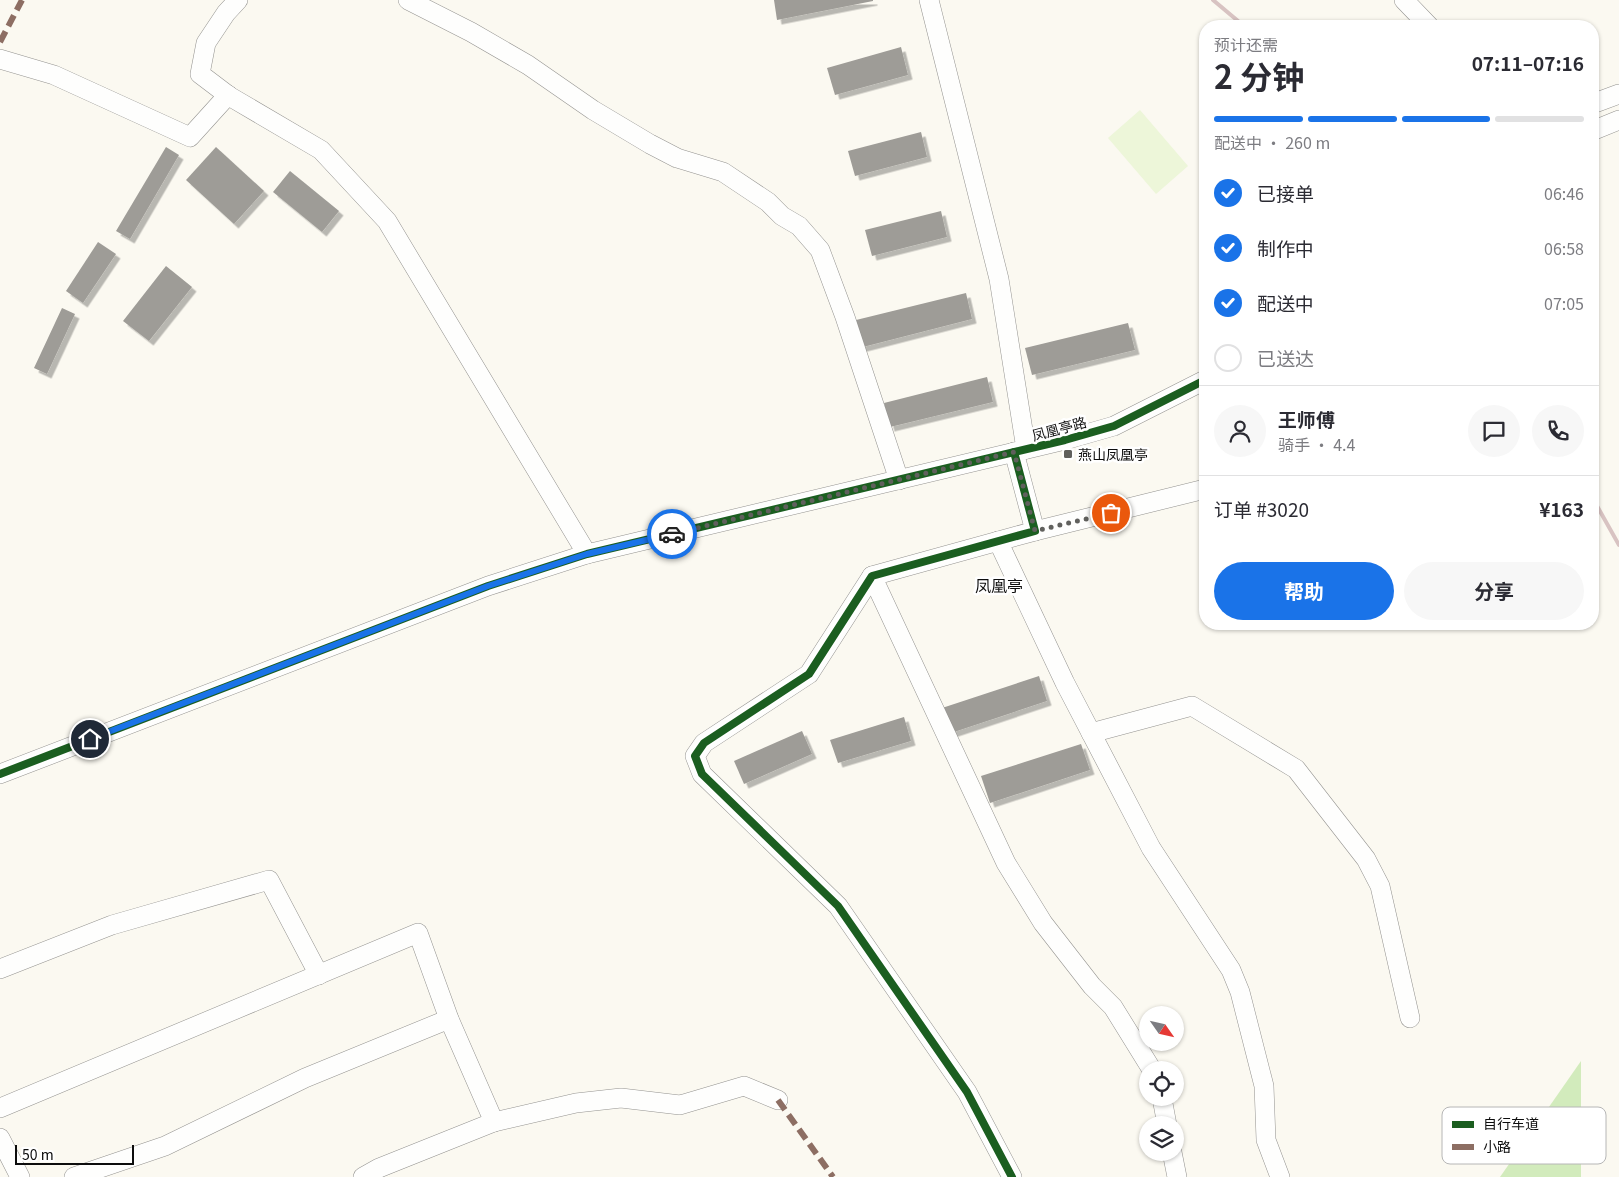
<!DOCTYPE html>
<html lang="zh">
<meta charset="utf-8">
<style>
:root{--surface:#fff;--page:#f7f7f7;--text:#2b2b33;--muted:#7c7c81;--line:#e1e1e2;--accent:#1a73e8}
body{margin:0;font-family:Georgia,"Noto Sans SC",serif;background:var(--page);color:var(--text);height:100vh;display:flex;flex-direction:column;font-size:19px;white-space:nowrap}
*{box-sizing:border-box;margin:0}
p{font-size:16px;color:var(--muted)}
.icon{flex:none;width:28px;height:28px;fill:none;stroke:currentColor;stroke-width:2;stroke-linecap:round;stroke-linejoin:round}
.map{position:relative;flex:1;overflow:hidden}
.drawer{position:absolute;left:1199px;top:20px;width:400px;height:610px;display:flex;flex-direction:column;background:var(--surface);border-radius:20px;box-shadow:0 1px 4px #0004}
.drawer>*{flex:none}
.needle{width:32px;rotate:124deg}
.buttons{position:absolute;left:1139px;top:1006px;display:grid;gap:10px}
.buttons a{display:grid;place-items:center;width:45px;height:45px;border-radius:50%;background:var(--surface);box-shadow:0 1px 4px #0004;font-size:25px}
.scale{position:absolute;left:15px;bottom:12px;width:119px;box-sizing:border-box;padding-left:5px;border:2px solid #0d0d0d;border-top:0;font-size:14px;line-height:18px;white-space:nowrap;color:#0d0d0d;-webkit-text-stroke:4px #fff;paint-order:stroke}
.pin{position:absolute;display:grid;place-items:center;width:42px;height:42px;color:#fff;margin:-21px;border:2px solid #fff;border-radius:50%;box-shadow:0 1px 5px #0007}
.courier{position:absolute;display:grid;place-items:center;width:50px;height:50px;margin:-25px;border:4px solid #1a73e8;border-radius:50%;background:#fff;color:#222;box-shadow:0 1px 6px #0007}
.head em{font-style:normal;font-weight:700}
.head div{display:flex;flex-direction:column-reverse}
.head{display:flex;align-items:center;justify-content:space-between;height:85px;padding:0 15px}
h1{font-size:32px;font-weight:700;line-height:38px}
.bar{display:grid;grid-template-columns:repeat(4,1fr);gap:8px 5px;align-content:center;height:60px;padding:0 15px}
.bar i{height:6px;border-radius:4px;background:var(--line)}
.bar .on{background:var(--accent)}
.bar p{grid-column:span 4}
.line{display:flex;align-items:center;gap:12px;padding:0 15px;border-top:1px solid var(--line)}
.line div{flex:1}
.round{display:grid;place-items:center;flex:none;width:52px;height:52px;border-radius:26px;background:var(--page)}
ol{padding:0 15px;list-style:none}
li{display:flex;align-items:center;gap:15px;height:55px}
li p{margin-inline-start:auto}
li .icon{padding:5px;border-radius:50%;background:var(--accent);color:#fff;stroke-width:4}
li:last-child{color:var(--muted)}
li i{width:28px;height:28px;border:2px solid var(--line);border-radius:50%}
.primary-button{display:flex;gap:10px;margin-top:auto;padding:10px 15px}
.primary-button a{flex:1;height:58px;border-radius:30px;background:var(--accent);color:#fff;font-size:20px;font-weight:700;line-height:58px;text-align:center}
.primary-button a+a{background:var(--page);color:var(--text)}
.map>svg:first-child{display:block}
</style>
<div class="map">
<svg width="1619" height="1177" viewBox="0 0 1619 1177">
<defs>
<filter id="shadow"><feDropShadow dx="4.5" dy="4.5" stdDeviation="0" flood-color="#0004"/></filter>
</defs>
<rect width="100%" height="100%" fill="#fbf9f1"/>
<!-- forest -->
<path fill="#d2ebbc" d="M1581,1061V1177H1500Z"/>
<!-- pitch -->
<path fill="#edf6d9" d="M1140,110L1188,166L1156,194L1108,138Z"/>
<!-- building -->
<g fill="#9e9c97" filter="url(#shadow)">
<path d="M774,0H873V1L777,20Z"/>
<path d="M901,47L908,75L835,95L827,68Z"/>
<path d="M921,132L927,157L855,176L848,151Z"/>
<path d="M166,147L179,155L130,239L116,231Z"/>
<path d="M216,147L264,191L234,224L186,180Z"/>
<path d="M290,171L339,211L322,232L273,192Z"/>
<path d="M941,211L947,237L872,256L865,230Z"/>
<path d="M98,242L116,254L83,303L66,291Z"/>
<path d="M166,266L192,287L149,341L123,321Z"/>
<path d="M966,293L972,319L859,348L852,321Z"/>
<path d="M62,308L75,314L47,374L34,368Z"/>
<path d="M1128,323L1135,350L1032,375L1025,348Z"/>
<path d="M987,377L993,402L890,427L884,403Z"/>
<path d="M1039,676L1047,701L948,734L939,709Z"/>
<path d="M904,717L911,741L838,763L830,740Z"/>
<path d="M802,731L812,754L744,784L734,761Z"/>
<path d="M1081,744L1090,770L990,803L981,776Z"/>
</g>
<g fill="none" stroke-linecap="round" stroke-linejoin="round">
<!-- minor casing -->
<g stroke="#949390" stroke-width="20">
<g id="minor">
<path d="M238,0L226,13L206,43L200,74L229,96L321,150L387,221L587,554"/>
<path d="M408,0L471,32L528,65L593,110L650,144L677,158L723,172L768,202L782,216L799,226L820,250L845,317L899,480"/>
<path d="M929,0L999,279L1026,449"/>
<path d="M1404,0L1429,26"/>
<path d="M0,59L54,75L190,137L228,95"/>
<path d="M1592,104L1619,94"/>
<path d="M1592,131L1619,120"/>
<path d="M1035,531L1205,489"/>
<path d="M998,541L1065,683L1151,848L1231,970L1240,992L1264,1086L1266,1140L1280,1177"/>
<path d="M872,576L1006,863L1043,923L1092,986L1113,1007L1152,1070"/>
<path d="M1091,733L1192,706L1296,769L1366,859L1380,886L1410,1018"/>
<path d="M0,774L488,586L587,554L1065,440L1114,426L1205,380"/>
<path d="M0,969L112,925L269,880L319,975"/>
<path d="M1162,1098L1167,1125"/>
<path d="M0,1108L418,933L449,1019L494,1122L379,1168L363,1177"/>
<path d="M494,1122L576,1103L621,1098L680,1105L744,1086L778,1100"/>
<path d="M0,1138L20,1177"/>
<path d="M1172,1152L1177,1177"/>
<path d="M74,1177L165,1146L305,1078L449,1019"/>
<path d="M1012,1177L967,1092L838,906L702,774L695,756L704,743L809,674L872,576L1035,531L1014,452"/>
</g>
</g>
<!-- minor -->
<use href="#minor" stroke="#fefefd" stroke-width="19"/>
<!-- rail -->
<g stroke="#d8c3c2" stroke-width="4">
<path d="M1213,0L1244,26"/>
<path d="M1592,497L1619,545"/>
</g>
<!-- quiet -->
<g stroke="#8d6e63" stroke-width="6" stroke-dasharray="12 6" stroke-linecap="butt">
<path d="M0,42L22,0"/>
<path d="M778,1100L833,1177"/>
</g>
<!-- cycleway casing -->
<g stroke="#fff" stroke-width="11">
<g id="cycleway">
<path d="M0,774L488,586L587,554L1065,440L1114,426L1205,380"/>
<path d="M1012,1177L967,1092L838,906L702,774L695,756L704,743L809,674L872,576L1035,531L1014,452"/>
</g>
</g>
<!-- cycleway -->
<use href="#cycleway" stroke="#1b5e20" stroke-width="8"/>
</g>
<g fill="none" stroke-linecap="round" stroke-linejoin="round">
<!-- done -->
<path stroke="#60605d" stroke-width="5" stroke-dasharray="0 9" d="M672,534L1014,452L1035,531L1111,513"/>
<!-- route -->
<path stroke="#1a73e8" stroke-width="6" d="M90,739L488,586L587,554L672,534"/>
</g>
<!-- markers -->
<rect fill="#60605d" stroke="#fff" stroke-width="2" x="1063" y="449" width="10" height="10" rx="2.5"/>
<g text-anchor="middle" dominant-baseline="central" stroke-width="5" stroke-linejoin="round" paint-order="stroke">
<!-- street labels -->
<g font-size="14" fill="#0d0d0d" stroke="#fff">
<text transform="translate(1059 428) rotate(-15)">凤凰亭路</text>
</g>
<!-- poi labels -->
<g font-size="14" fill="#0d0d0d" stroke="#fff" text-anchor="start">
<text x="1078" y="454">燕山凤凰亭</text>
</g>
<!-- quarter labels -->
<g font-size="16" fill="#0d0d0d" stroke="#fff">
<text x="999" y="585">凤凰亭</text>
</g>
</g>
<!-- legend -->
<rect x="1442" y="1107" width="164" height="57" rx="8" fill="#fff" stroke="#b6b6b6" stroke-width="1"/>
<rect x="1452" y="1121" width="22" height="7" fill="#1b5e20"/>
<rect x="1452" y="1144" width="22" height="6" fill="#8d6e63"/>
<g font-size="14" fill="#0d0d0d">
<text x="1483" y="1129">自行车道</text>
<text x="1483" y="1152">小路</text>
</g>
</svg>
<div class="buttons">
<a><svg class="needle" viewBox="-14 -14 28 28"><path d="M0-13l5 13h-10z" fill="#e53935"/><path d="M0 13l5-13h-10z" fill="#7c7c81"/></svg></a>
<a><svg class="icon" aria-label="locate" viewBox="0 0 24 24"><circle cx="12" cy="12" r="6"/><path d="M12 2v4M12 18v4M2 12h4M18 12h4"/></svg></a>
<a><svg class="icon" aria-label="layers" viewBox="0 0 24 24"><path d="M12 4l9 5-9 5-9-5zM3 14l9 5 9-5"/></svg></a>
</div>
<div class="scale">50 m</div>
<div class="pin" style="left:1111px;top:513px;background:#ea580c"><svg class="icon" aria-label="bag" viewBox="0 0 24 24"><path d="M5 8h14l-1 12H6zM9 8a3 3 0 0 1 6 0"/></svg></div>
<div class="pin" style="left:90px;top:739px;background:#1f2937"><svg class="icon" aria-label="home" viewBox="0 0 24 24"><path d="M3 11l9-7 9 7M6 9v11h12V9"/></svg></div>
<div class="courier" style="left:672px;top:534px"><svg class="icon" aria-label="car" viewBox="0 0 24 24"><path d="M5 17H2v-5l4-1 3-4h7l3 4 3 1v5h-3M9 17h6M6 11h13"/><circle cx="7" cy="17" r="2"/><circle cx="17" cy="17" r="2"/></svg></div>
<section class="drawer">
<div class="head"><div><h1>2 分钟</h1><p>预计还需</p></div><em>07:11–07:16</em></div>
<div class="bar"><i class="on"></i><i class="on"></i><i class="on"></i><i></i><p>配送中 · 260 m</p></div>
<ol>
<li><svg class="icon" aria-label="check" viewBox="0 0 24 24"><path d="M5 12l5 5 9-10"/></svg>已接单<p>06:46</p></li>
<li><svg class="icon" aria-label="check" viewBox="0 0 24 24"><path d="M5 12l5 5 9-10"/></svg>制作中<p>06:58</p></li>
<li><svg class="icon" aria-label="check" viewBox="0 0 24 24"><path d="M5 12l5 5 9-10"/></svg>配送中<p>07:05</p></li>
<li><i></i>已送达</li>
</ol>
<div class="line" style="height:90px"><a class="round"><svg class="icon" aria-label="person" viewBox="0 0 24 24"><circle cx="12" cy="8" r="4"/><path d="M4 21q1-7 8-7t8 7"/></svg></a><div><b>王师傅</b><p>骑手 · 4.4</p></div><a class="round"><svg class="icon" aria-label="chat" viewBox="0 0 24 24"><path d="M4 5h16v11H9l-5 4z"/></svg></a><a class="round"><svg class="icon" aria-label="phone" viewBox="0 0 24 24"><path d="M5 4h4l2 5-3 2q2 4 5 5l2-3 5 2v4C11 20 4 13 5 4z"/></svg></a></div>
<div class="line" style="height:65px"><div>订单 #3020</div><b>¥163</b></div>
<div class="primary-button"><a>帮助</a><a>分享</a></div>
</section>
</div>
